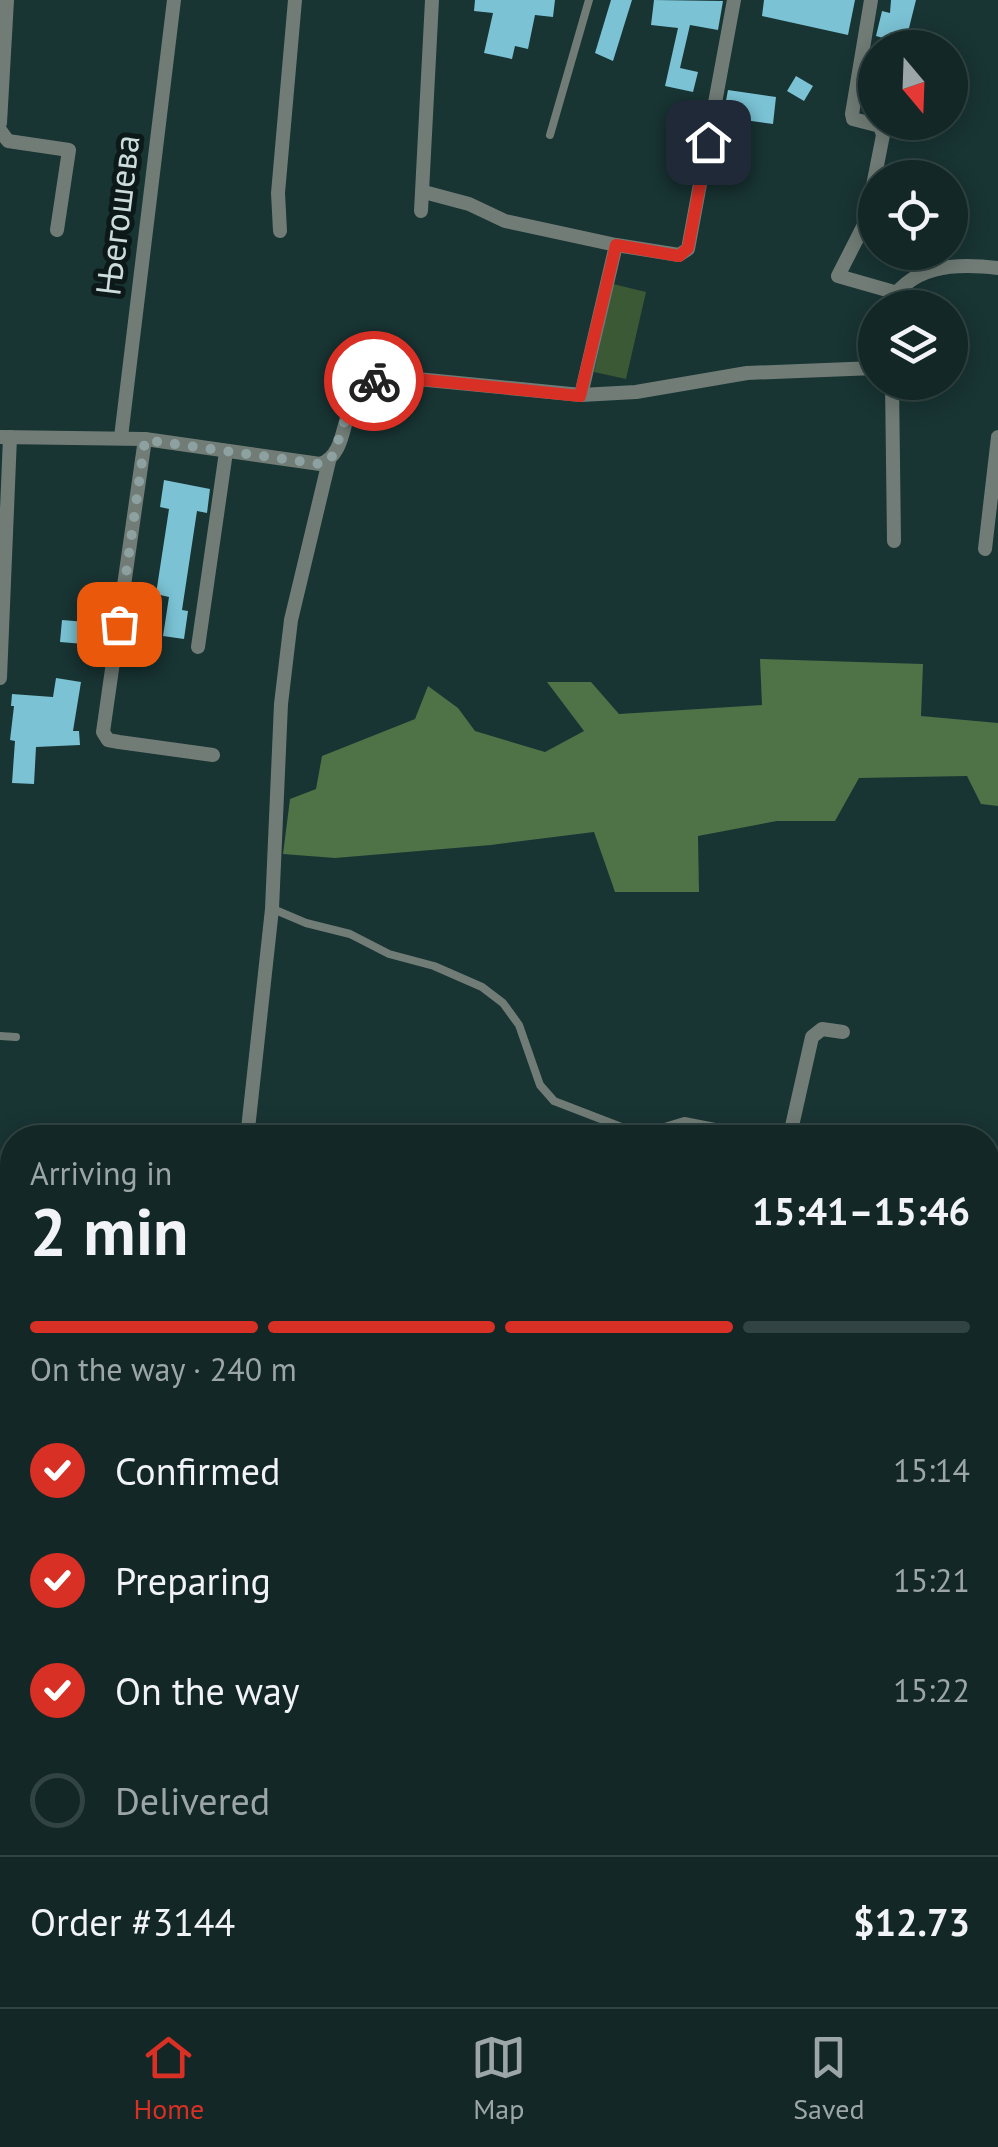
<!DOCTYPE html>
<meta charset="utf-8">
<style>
:root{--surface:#122726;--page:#1f3332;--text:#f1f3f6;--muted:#9ca5a7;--line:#314443;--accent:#d93025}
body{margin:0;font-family:"PT Sans",sans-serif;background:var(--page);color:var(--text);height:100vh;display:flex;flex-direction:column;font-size:38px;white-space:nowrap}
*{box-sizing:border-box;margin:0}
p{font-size:32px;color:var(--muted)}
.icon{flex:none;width:55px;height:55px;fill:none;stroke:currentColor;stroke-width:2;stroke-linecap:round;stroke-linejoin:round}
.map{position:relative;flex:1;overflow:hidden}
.sheet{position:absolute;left:0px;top:1125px;width:1000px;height:882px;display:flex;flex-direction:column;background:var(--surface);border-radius:40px 40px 0 0;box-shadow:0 5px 25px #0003,0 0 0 2px var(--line)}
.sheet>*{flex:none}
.needle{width:65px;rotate:161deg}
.tools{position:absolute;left:858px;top:30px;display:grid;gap:20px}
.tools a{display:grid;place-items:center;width:110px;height:110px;border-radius:50%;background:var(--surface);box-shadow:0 5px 25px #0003,0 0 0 2px var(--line);font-size:50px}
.pin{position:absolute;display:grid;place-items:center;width:85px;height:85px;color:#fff;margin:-42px;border-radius:20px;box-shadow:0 5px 15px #0006}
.courier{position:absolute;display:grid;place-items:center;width:100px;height:100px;margin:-50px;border:8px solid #d93025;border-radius:50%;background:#fff;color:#222;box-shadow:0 2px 12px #0007}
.summary em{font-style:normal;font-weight:700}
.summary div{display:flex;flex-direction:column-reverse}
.summary{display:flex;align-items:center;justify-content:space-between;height:170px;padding:0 30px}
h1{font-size:65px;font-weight:700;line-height:75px}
.bar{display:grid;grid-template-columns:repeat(4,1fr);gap:15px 10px;align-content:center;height:120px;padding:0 30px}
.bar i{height:12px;border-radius:8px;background:var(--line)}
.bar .current{background:var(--accent)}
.bar p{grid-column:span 4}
.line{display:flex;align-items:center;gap:25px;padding:0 30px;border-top:2px solid var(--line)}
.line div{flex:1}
ol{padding:0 30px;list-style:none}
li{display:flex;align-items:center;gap:30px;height:110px}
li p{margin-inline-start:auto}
li .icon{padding:10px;border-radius:50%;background:var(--accent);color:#fff;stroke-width:4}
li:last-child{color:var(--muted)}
li i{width:55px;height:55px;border:5px solid var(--line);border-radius:50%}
.tabs{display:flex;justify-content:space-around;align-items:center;height:140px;border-top:2px solid var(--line);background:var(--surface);font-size:28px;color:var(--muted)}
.tabs a{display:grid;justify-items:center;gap:5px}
.tabs .current{color:var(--accent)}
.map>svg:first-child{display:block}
</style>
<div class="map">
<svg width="998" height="2007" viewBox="0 0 998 2007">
<rect width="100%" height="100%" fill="#183433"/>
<!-- green -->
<path fill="#3c5935" d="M613,284L646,292L626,379L594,372Z"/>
<!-- forest -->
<path fill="#4f7247" d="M760,659L923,664L921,716L998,723V806L981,804L967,776L859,778L835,821H777L698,836L699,892H615L594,832L491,845L335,858L283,854L290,799L316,789L322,756L415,719L428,686L458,708L475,731L545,752L584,731L547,682H591L619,714L762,705Z"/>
<!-- building -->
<g fill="#7ac2d4">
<path d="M475,0H555L553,17L535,15L528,49L515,46L512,59L484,53L493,13L474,11Z"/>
<path d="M611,0H632L613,61L595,53Z"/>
<path d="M654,0L723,1L718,30L690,25L680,68L698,72L693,92L665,86L678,28L651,25Z"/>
<path d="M764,0H855L848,35L762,16Z"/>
<path d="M891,0H916L905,44L876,36L882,11L890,13Z"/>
<path d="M796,76L813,86L804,101L787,91Z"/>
<path d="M728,90L776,97L773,124L723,117Z"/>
<path d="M164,480L210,489L207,513L197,511L182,610L188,611L184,639L163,636L169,597L156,594L169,509L160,507Z"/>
<path d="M62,620L86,622L84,644L60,642Z"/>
<path d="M56,678L81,682L73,731H79L80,745L36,747L34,784L12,783L15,741L10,740L14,706H11L12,694L53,697Z"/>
</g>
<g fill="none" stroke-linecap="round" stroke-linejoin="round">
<!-- service -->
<g stroke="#717c76" stroke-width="8">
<path d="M550,135L589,0"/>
<path d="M273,909L306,923L350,934L389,954L434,966L482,987L503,1003L519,1025L540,1085L554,1101L650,1138"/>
<path d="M0,1036L16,1037"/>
<path d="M988,1208L998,1212"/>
<path d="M988,1318L998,1320"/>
</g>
<!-- minor -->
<g stroke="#717c76" stroke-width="14">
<path d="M871,0L852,114L853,119L880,126L883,135L866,221L838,276L894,292"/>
<path d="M0,123L7,0"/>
<path d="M0,130L8,141L69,150L57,230"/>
<path d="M424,192L469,204L505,221L616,245L581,395"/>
<path d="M421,211L432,0"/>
<path d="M280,231L278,193L295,0"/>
<path d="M616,245L679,255L688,249L734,0"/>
<path d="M887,308C909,264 955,263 998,268"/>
<path d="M892,382L894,541"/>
<path d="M0,437L145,439L320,464C350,454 340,405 363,387C370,382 379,379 386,376L581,395L636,392L747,373L875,368"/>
<path d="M121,437L174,0"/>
<path d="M145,439L103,732L108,740L119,742L213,755"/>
<path d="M985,549L998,437"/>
<path d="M198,647L226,452"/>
<path d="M0,678L10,437"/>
<path d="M247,1138L272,909L281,704L291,620L329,461"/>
<path d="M659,1138L662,1131L685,1124L757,1138"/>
<path d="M783,1138L792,1126L812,1037L822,1029L843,1032"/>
<path d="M988,1469L998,1473"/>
<path d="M0,1604L12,1582"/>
<path d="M0,1834L12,1845"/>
<path d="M988,1859L998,1839"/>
<path d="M528,2007L529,1995"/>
<path d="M911,2007L918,1995"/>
</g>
<!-- tertiary -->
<g stroke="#717c76" stroke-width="18">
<path d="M0,1251L12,1255"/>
<path d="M988,1590L998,1594"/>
</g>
</g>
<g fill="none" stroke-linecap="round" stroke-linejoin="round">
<!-- done -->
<path stroke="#8da1a0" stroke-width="10" stroke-dasharray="0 18" d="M119,624L145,440L320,464L329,462C344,437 345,393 374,381"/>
<!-- route -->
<path stroke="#d93025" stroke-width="12" d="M374,381L386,376L580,396L616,245L679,256L688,248L708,142"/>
</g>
<g text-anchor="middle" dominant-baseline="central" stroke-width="10" stroke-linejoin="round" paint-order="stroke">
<!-- street labels -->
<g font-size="35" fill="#ccdcdb" stroke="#0d1919">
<text transform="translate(117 215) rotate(-83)">Његошева</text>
</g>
</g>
</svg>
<div class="tools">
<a><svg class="needle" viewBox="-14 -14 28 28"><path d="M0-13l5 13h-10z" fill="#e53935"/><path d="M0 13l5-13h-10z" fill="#9ca5a7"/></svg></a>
<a><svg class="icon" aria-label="locate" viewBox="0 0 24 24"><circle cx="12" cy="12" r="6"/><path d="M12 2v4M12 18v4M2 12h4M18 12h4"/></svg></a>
<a><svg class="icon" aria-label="layers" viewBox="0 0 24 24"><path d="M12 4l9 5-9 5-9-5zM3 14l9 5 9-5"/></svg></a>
</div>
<div class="pin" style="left:119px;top:624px;background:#ea580c"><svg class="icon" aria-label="bag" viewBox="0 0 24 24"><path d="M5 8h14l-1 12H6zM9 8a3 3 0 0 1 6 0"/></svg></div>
<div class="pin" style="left:708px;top:142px;background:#1f2937"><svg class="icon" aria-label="home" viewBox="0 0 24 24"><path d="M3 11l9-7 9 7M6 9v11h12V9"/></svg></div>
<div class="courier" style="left:374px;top:381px"><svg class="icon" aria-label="bike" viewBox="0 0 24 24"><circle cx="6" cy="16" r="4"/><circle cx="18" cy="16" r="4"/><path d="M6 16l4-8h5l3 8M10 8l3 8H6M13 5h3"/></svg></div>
<section class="sheet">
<div class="summary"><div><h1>2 min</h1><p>Arriving in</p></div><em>15:41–15:46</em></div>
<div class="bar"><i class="current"></i><i class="current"></i><i class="current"></i><i></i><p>On the way · 240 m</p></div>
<ol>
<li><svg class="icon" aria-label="check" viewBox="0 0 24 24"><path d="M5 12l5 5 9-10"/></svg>Confirmed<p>15:14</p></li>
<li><svg class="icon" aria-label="check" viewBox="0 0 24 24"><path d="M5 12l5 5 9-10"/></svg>Preparing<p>15:21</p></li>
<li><svg class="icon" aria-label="check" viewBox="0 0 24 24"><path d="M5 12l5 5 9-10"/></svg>On the way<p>15:22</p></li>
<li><i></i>Delivered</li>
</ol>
<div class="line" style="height:130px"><div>Order #3144</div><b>$12.73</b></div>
</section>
</div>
<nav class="tabs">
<a class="current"><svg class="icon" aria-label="home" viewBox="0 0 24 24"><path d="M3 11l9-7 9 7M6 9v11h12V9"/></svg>Home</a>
<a><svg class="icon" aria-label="map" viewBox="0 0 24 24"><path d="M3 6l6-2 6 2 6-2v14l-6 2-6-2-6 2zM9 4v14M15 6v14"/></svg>Map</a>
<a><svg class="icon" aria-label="saved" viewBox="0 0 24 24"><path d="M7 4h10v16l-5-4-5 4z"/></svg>Saved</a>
</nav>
